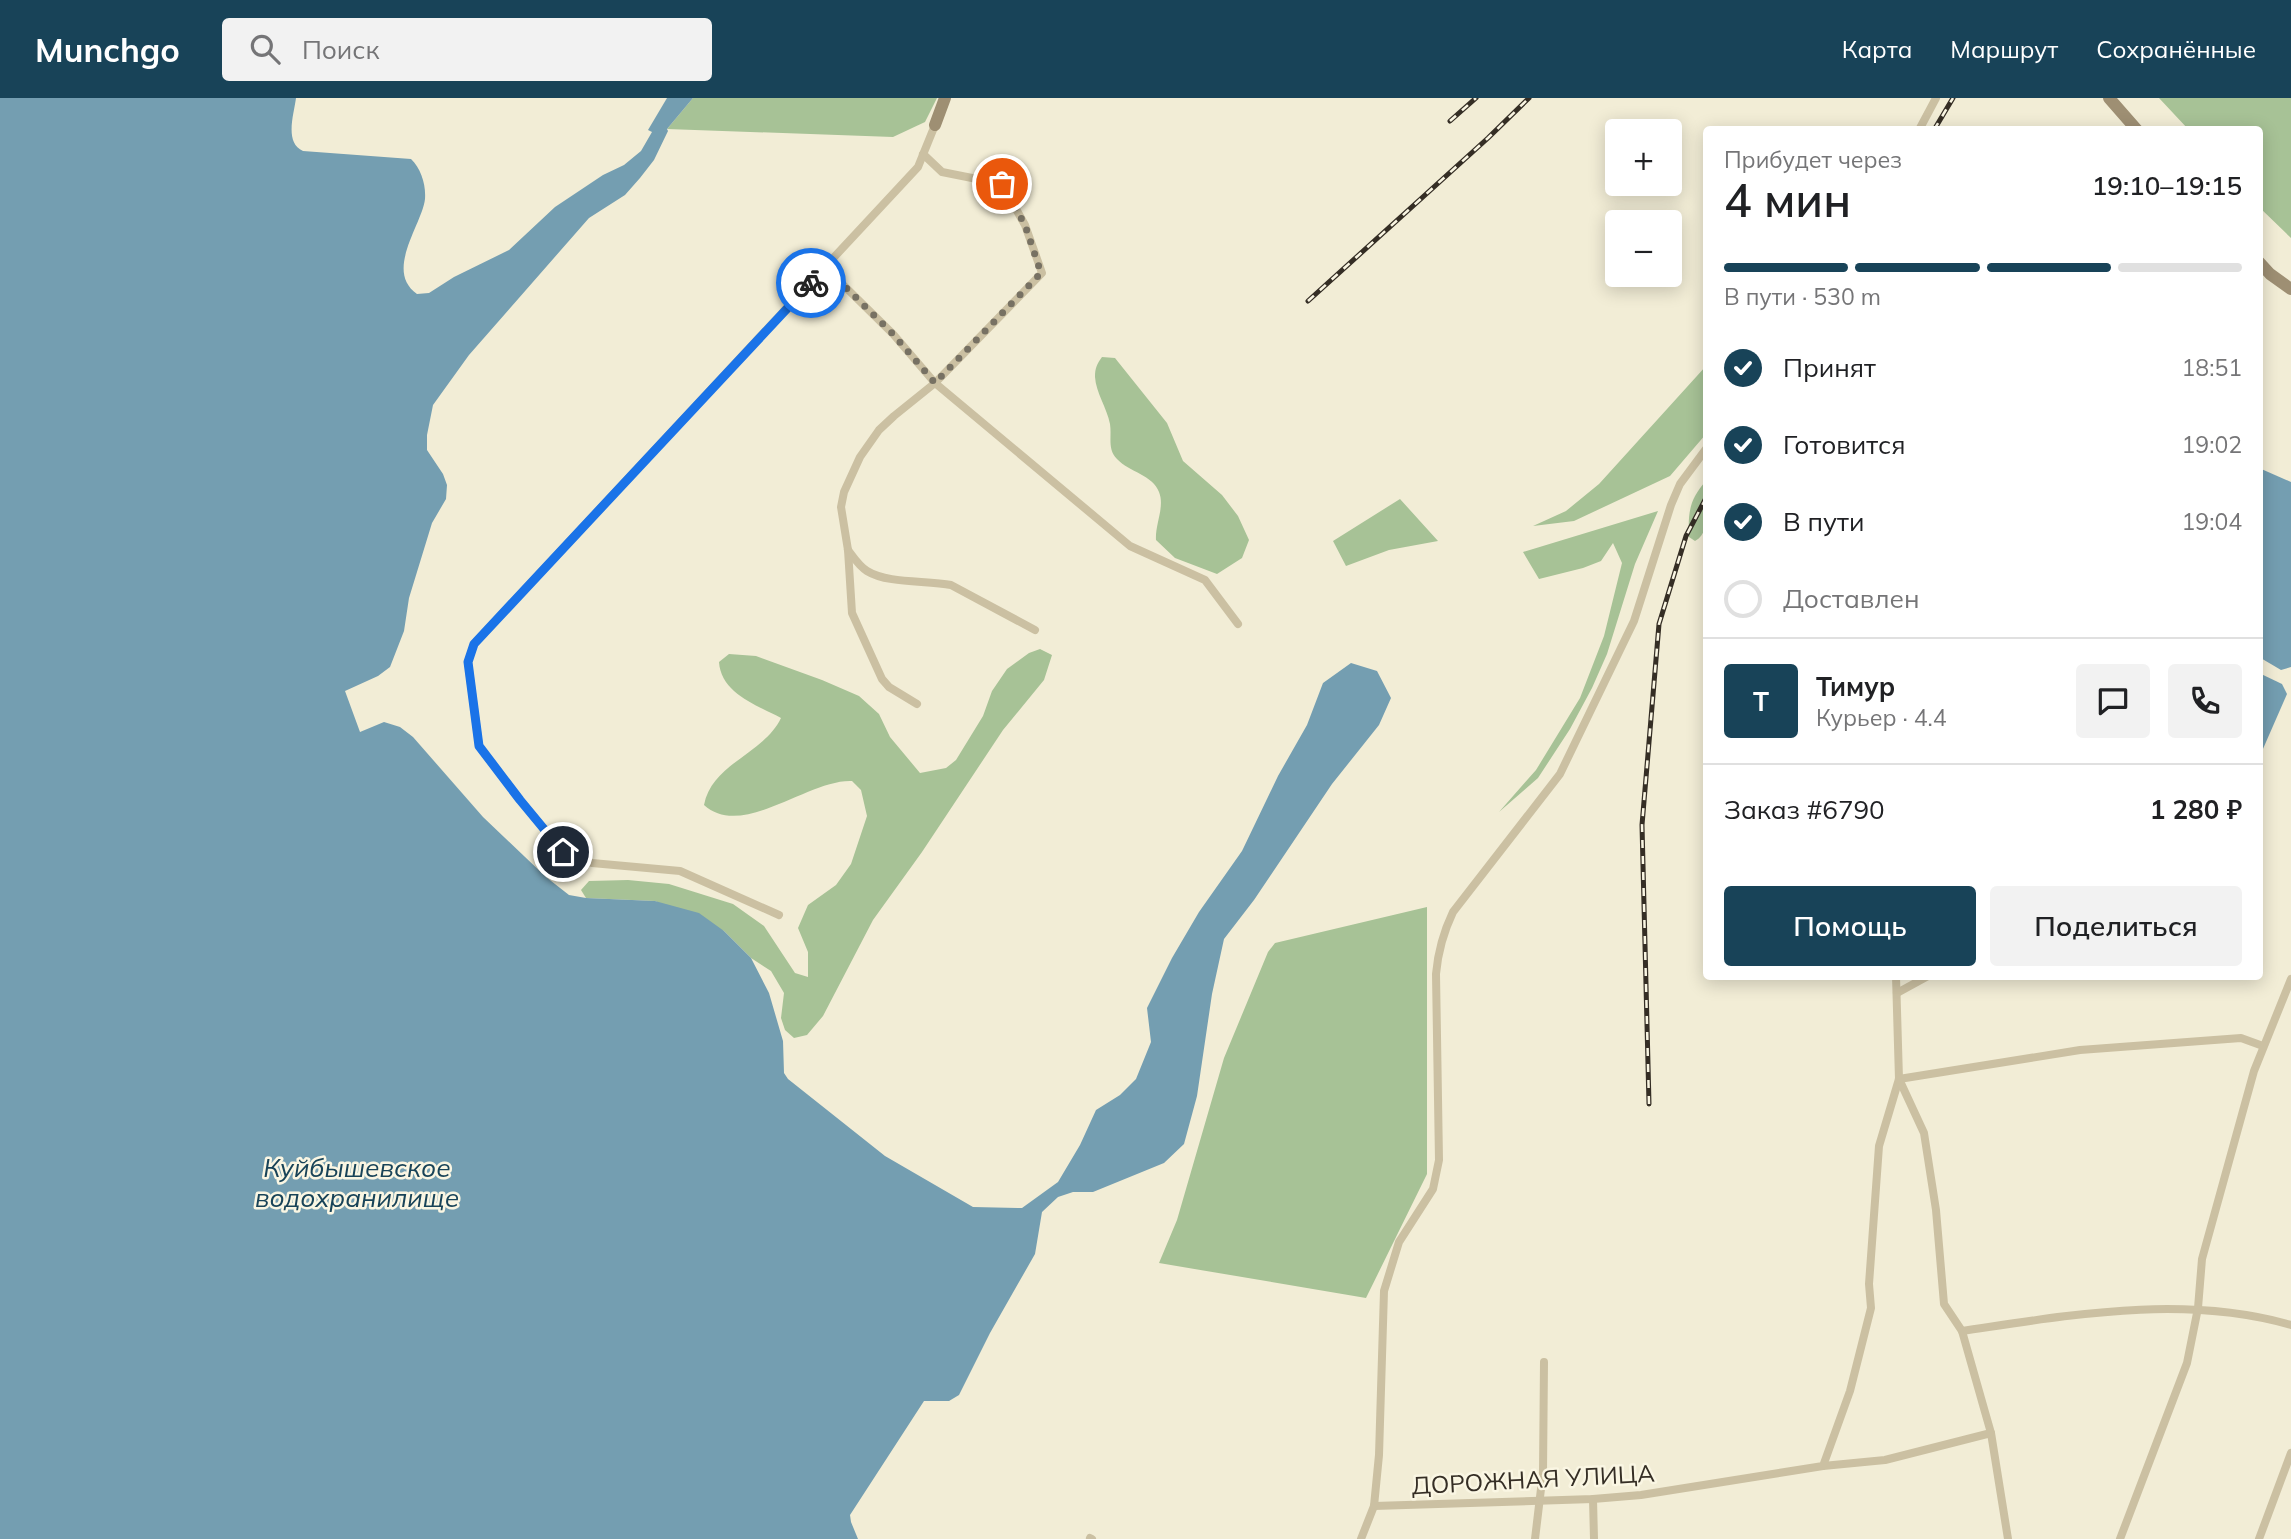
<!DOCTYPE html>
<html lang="ru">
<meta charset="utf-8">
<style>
:root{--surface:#fff;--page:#f2f2f2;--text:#202124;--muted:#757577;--line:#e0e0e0;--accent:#184358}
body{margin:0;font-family:Mulish,sans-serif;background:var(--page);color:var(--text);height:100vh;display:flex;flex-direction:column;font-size:26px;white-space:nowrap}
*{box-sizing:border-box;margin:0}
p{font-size:23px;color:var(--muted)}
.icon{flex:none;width:38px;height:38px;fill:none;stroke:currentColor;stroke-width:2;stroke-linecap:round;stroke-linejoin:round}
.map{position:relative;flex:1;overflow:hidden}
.details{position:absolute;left:1703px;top:28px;width:560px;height:854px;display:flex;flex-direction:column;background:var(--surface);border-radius:7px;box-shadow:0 4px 18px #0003}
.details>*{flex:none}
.fabs{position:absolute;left:1605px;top:21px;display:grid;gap:14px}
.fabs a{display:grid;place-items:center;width:77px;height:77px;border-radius:7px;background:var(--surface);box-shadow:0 4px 18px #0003;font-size:35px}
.pin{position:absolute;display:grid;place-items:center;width:60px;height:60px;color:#fff;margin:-30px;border:4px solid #fff;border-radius:50%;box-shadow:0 2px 7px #0007}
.courier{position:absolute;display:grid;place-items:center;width:70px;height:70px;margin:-35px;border:5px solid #1a73e8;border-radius:50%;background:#fff;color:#222;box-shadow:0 2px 9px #0007}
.overview em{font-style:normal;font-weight:600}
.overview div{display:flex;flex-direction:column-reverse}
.overview{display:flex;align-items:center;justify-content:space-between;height:119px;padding:0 21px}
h1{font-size:46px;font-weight:600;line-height:52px}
.bar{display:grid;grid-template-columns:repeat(4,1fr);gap:10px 7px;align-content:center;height:84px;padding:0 21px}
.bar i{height:9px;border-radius:5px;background:var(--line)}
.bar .current{background:var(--accent)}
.bar p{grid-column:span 4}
.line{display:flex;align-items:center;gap:18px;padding:0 21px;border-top:2px solid var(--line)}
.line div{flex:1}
.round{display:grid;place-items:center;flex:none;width:74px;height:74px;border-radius:7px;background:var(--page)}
ol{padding:0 21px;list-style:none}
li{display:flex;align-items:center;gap:21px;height:77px}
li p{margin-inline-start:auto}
li .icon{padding:7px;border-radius:50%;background:var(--accent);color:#fff;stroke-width:4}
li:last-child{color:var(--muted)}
li i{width:38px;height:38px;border:4px solid var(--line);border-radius:50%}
.cta{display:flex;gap:14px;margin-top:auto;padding:14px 21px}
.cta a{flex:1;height:80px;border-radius:7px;background:var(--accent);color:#fff;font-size:28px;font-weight:600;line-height:80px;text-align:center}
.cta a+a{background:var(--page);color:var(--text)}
header{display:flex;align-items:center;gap:42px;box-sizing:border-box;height:98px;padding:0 35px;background:var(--accent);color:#fff}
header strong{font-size:33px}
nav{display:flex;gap:38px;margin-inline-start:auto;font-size:24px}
.search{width:490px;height:63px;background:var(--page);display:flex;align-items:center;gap:18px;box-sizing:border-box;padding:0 24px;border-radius:7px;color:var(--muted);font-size:26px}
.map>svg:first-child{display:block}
</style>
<header>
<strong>Munchgo</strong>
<div class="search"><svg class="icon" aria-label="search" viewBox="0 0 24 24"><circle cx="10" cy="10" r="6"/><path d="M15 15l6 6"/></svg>Поиск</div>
<nav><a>Карта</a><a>Маршрут</a><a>Сохранённые</a></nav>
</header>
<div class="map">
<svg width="2291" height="1441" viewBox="0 0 2291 1441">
<rect width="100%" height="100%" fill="#f2edd6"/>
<!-- green -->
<g fill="#a7c296">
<path d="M693,0H937L925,24L893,39L667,31Z"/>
<path d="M2159,0H2291V140L2259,109V32L2188,31Z"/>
<path d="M1102,259L1115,260L1167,325L1183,363L1222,397L1238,418L1249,442L1242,460L1217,476L1175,460L1156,442C1155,426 1165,409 1159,394C1153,377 1129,374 1117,361C1107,351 1112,339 1110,326C1107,310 1096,295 1095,279C1095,270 1097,266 1102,259Z"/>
<path d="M1706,268V336L1670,378L1574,423L1533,428L1566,413L1599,386Z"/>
<path d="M1706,383C1706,401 1713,433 1695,443L1689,439C1688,415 1689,402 1706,383Z"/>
<path d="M1400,401L1438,443L1389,452L1346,468L1333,443Z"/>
<path d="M1658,413L1635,466L1607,556L1592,590L1570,631L1538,680L1499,714L1536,672L1580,600L1604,538L1622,465L1613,445L1601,463L1583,470L1539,481L1523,454Z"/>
<path d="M1040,551L1052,557L1044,582L1003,632L922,754L873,822L823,918L807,937L794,940L785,932L781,920L784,895L771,873L751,860L724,833L655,803L586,800L581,792L589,783L628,782L669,786L733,806L764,828L795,875L808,879V854L798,830L808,807L836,787L851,766L867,718L861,692L852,683C808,681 742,742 704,707C712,665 764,656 781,620C756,607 721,595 719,564L729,556L756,558L822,582L859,598L879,616L890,639L920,675L946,670L956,662L983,618L992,593L1007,571L1029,555Z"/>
<path d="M1427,809V1076L1366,1200L1159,1165L1177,1122L1224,960L1268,854L1275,845Z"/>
</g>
<!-- water -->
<g fill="#749eb1">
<path d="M0,0H296C294,16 284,45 303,53L411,61C421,71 426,86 425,101C422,127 384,173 417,196L429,195L454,179L509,152L555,109L603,77L624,67L641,53L652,34L648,32L667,0H693L667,31L668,33L654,62L640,80L625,97L589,120L469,257L433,307L427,337V352L443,376L447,387L446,401L432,425L409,500L404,533L390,569L378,578L345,593L360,634L384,624L400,629L413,639L483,719L546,779L569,797L586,800L655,803L699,815L724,833L751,860L769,895L783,943L784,975L788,981L885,1058L973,1109L1022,1110L1058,1084L1080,1047L1096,1012L1120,997L1136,981L1151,944L1147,910L1172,860L1199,814L1242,753L1278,678L1307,627L1323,585L1351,565L1377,573L1391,600L1379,627L1332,686L1254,802L1224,841L1212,896L1197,998L1184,1046L1164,1065L1093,1094H1073L1058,1099L1042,1114L1035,1156L990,1235L959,1297L949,1303H924L850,1417L851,1424L858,1441H0Z"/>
<path d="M2259,370L2291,384V569L2281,572L2259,559Z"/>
<path d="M2259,575L2282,586L2287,596L2259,660Z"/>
</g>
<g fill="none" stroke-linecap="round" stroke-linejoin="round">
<!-- street -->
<g stroke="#cbc0a2" stroke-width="8">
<path d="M1919,32L1936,0"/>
<path d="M826,170L893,236L935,285L1130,448L1205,482L1238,526"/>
<path d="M848,452C854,460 859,468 867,473C888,486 927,482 951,487L1035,532"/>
<path d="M917,606L889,589L882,581L852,515L848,452L841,409L844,394L860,359L879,332L894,318L935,285L1042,175L1025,127L1002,86L942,74L923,56"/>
<path d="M779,817L680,773L592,765L563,754L520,702L479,648L468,564L474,546L918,69L935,27"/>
<path d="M1897,895L1928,878"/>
<path d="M1962,1233C2071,1217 2183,1196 2291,1227"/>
<path d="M1823,1368L1885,1362L1991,1335"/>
<path d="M1593,1401L1594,1441"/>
<path d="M1374,1408L1593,1401L1641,1397L1823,1368L1850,1293L1871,1210L1869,1186L1879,1048L1899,981L1896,878"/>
<path d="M1090,1440L1092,1441"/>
<path d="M1361,1441L1374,1408L1379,1357L1384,1193L1399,1144L1433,1091L1439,1062L1436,876C1438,853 1443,835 1453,814L1560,676L1634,523L1671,407L1680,386L1706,351"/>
<path d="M1535,1441L1543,1374L1544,1264"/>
<path d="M2008,1441L1991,1335L1985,1314L1962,1233L1944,1206L1936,1112L1924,1035L1899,981L2080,952L2241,940L2263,948"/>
<path d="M2120,1441L2187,1265L2198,1210L2202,1161L2254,973L2291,881"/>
<path d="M2259,1441L2291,1355"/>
</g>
<!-- secondary -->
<g stroke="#9e8f73" stroke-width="12">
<path d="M2109,0L2137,32"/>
<path d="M935,27L945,0"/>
<path d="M2259,164L2270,176L2291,191"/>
</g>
<!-- rail casing -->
<g stroke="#352e25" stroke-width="5">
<g id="rail">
<path d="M1450,23L1476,0"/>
<path d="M1934,32L1953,0"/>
<path d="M1308,203L1488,40L1529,0"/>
<path d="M1649,1006L1642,727L1659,526L1686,438L1706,400"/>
</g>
</g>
<!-- rail -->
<use href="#rail" stroke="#faf6e3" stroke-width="2.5" stroke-dasharray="8" stroke-linecap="butt"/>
</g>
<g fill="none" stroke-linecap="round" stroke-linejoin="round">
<!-- done -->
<path stroke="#777163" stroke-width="7" stroke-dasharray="0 12.6" d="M811,185L826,170L893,236L935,285L1041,175L1025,127L1002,86"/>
<!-- route -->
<path stroke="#1a73e8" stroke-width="9" d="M563,754L520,702L479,648L468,564L474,546L811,185"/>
</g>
<g text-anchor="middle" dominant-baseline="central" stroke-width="5" stroke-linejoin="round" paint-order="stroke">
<!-- street labels -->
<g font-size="24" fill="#352e25" stroke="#faf6e3">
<text transform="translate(1533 1381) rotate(-3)">ДОРОЖНАЯ УЛИЦА</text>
</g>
<!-- water labels -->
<g font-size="26" font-style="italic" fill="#184358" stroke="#faf6e3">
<text x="357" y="1069">Куйбышевское<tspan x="357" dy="30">водохранилище</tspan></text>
</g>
</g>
</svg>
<div class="fabs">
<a>+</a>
<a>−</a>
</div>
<div class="pin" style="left:1002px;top:86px;background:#ea580c"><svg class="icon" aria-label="bag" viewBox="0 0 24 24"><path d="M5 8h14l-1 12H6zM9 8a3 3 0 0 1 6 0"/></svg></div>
<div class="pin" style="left:563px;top:754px;background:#1f2937"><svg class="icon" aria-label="home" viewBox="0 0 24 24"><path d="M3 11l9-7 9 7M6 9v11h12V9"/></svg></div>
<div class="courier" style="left:811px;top:185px"><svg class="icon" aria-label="bike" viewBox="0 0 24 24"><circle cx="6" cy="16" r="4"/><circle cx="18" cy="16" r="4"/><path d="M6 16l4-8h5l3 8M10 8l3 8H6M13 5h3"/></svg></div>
<section class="details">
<div class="overview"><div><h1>4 мин</h1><p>Прибудет через</p></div><em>19:10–19:15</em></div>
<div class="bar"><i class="current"></i><i class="current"></i><i class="current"></i><i></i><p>В пути · 530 m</p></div>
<ol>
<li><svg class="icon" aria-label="check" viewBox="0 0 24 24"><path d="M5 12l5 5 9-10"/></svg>Принят<p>18:51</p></li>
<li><svg class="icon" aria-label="check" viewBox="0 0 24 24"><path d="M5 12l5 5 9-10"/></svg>Готовится<p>19:02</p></li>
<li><svg class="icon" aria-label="check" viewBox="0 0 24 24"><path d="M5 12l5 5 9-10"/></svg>В пути<p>19:04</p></li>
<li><i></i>Доставлен</li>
</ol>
<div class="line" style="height:126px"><b class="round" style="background:var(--accent);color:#fff">Т</b><div><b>Тимур</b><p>Курьер · 4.4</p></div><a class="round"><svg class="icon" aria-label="chat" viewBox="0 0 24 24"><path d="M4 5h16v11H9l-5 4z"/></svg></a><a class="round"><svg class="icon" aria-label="phone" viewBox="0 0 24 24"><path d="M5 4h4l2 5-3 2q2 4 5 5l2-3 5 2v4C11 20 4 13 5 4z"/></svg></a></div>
<div class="line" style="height:91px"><div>Заказ #6790</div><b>1 280 ₽</b></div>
<div class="cta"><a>Помощь</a><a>Поделиться</a></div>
</section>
</div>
